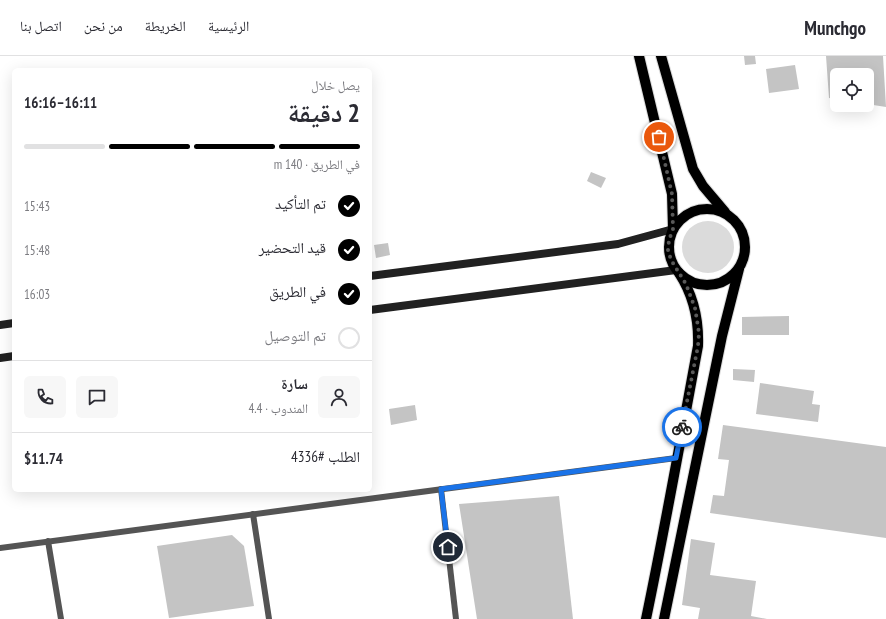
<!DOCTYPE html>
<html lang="ar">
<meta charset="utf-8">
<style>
:root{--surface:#fff;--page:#f7f7f7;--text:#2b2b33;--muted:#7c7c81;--line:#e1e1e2;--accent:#000}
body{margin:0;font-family:"PT Sans Narrow","Noto Naskh Arabic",sans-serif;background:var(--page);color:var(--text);direction:rtl;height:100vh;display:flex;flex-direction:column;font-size:15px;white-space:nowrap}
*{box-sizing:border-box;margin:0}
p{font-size:13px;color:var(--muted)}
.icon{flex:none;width:22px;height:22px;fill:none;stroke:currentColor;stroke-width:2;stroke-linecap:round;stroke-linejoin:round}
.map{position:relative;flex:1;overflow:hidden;direction:ltr}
.side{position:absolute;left:12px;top:12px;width:360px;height:424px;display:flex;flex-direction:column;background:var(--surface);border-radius:6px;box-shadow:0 4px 16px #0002;direction:rtl}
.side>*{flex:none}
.tools{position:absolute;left:830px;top:12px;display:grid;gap:8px}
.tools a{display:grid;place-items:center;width:44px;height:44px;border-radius:6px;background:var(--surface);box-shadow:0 4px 16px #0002;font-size:20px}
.pin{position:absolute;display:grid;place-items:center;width:34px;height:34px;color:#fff;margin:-17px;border:2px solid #fff;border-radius:50%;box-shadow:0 1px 4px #0007}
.courier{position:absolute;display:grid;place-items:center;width:40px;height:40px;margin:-20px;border:3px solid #1a73e8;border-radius:50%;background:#fff;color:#222;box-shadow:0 1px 5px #0007}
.headline em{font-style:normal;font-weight:700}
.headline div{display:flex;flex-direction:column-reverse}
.headline{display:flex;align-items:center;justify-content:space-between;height:68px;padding:0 12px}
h1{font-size:26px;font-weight:700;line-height:30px}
.bar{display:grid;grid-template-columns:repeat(4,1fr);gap:6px 4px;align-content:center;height:48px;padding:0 12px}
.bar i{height:5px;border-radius:3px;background:var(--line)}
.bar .active{background:var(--accent)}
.bar p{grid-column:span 4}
.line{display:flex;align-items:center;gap:10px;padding:0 12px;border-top:1px solid var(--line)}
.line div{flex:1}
.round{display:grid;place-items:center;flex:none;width:42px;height:42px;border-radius:6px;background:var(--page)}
ol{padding:0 12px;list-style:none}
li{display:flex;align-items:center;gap:12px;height:44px}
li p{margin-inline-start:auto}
li .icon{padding:4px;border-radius:50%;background:var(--accent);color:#fff;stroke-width:4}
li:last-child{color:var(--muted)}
li i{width:22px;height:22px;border:2px solid var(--line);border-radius:50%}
header{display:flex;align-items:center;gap:24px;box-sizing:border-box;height:56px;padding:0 20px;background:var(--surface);border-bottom:1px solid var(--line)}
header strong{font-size:19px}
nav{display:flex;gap:22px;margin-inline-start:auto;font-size:14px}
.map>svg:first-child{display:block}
</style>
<header>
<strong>Munchgo</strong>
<nav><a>الرئيسية</a><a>الخريطة</a><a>من نحن</a><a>اتصل بنا</a></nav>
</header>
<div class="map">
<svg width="886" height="563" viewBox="0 0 886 563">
<rect width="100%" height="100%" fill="#fff"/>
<!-- green -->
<circle fill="#dbdbdb" cx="708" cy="191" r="26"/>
<!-- building -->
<g fill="#c4c4c4">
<path d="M744,0H755L756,8L745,9Z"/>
<path d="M826,0H883L886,51L867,48V19H837V43L829,42Z"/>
<path d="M795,9L799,33L769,37L766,13Z"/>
<path d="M591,116L606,122L601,132L587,125Z"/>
<path d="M388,187L390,199L376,202L374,189Z"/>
<path d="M789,260V279H742V261Z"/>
<path d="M733,313L755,314L754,326L733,324Z"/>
<path d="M760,327L814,335L812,348L820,349L818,366L756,358Z"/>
<path d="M415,349L417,364L391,369L389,353Z"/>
<path d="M723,369L886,391V482L710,457L713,439L724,440L729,404L718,403Z"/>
<path d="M559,440L573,563H477L459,448Z"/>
<path d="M232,479L244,490L254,550L169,562L157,490Z"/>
<path d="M691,483L715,487L710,519L756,525L751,560L767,563H698L700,552L682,549Z"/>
</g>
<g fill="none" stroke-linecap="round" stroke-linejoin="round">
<!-- primary casing -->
<g stroke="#dbdbdb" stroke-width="12">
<g id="primary">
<path d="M639,0L672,138L673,173"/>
<path d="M661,0L693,113L703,130L725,156"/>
<circle cx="707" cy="191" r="38"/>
<path d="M646,563C665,472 681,381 698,290C699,263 694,240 679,217"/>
<path d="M664,563L722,280L739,213"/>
</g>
</g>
<!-- service -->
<g stroke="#545454" stroke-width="6">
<path d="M441,433L456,563"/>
<path d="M253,458L269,563"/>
<path d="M48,485L61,563"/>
<path d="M0,492L676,402"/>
</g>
<!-- secondary -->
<g stroke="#212121" stroke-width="8">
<path d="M370,220L618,188L673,173"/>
<path d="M370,254L676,214"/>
<path d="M0,269L14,267"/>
<path d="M0,302L14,300"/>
</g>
<!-- primary -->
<use href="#primary" stroke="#000" stroke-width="10"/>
</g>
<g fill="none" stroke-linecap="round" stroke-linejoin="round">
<!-- done -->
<path stroke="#595959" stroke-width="4" stroke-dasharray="0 7.2" d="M659,81L672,138L673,173L669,184L668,194L671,204L686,228L695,252L699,277L698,290L682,371"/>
<!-- route -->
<path stroke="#1a73e8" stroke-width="5" d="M448,491L441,433L676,402L682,371"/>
</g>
</svg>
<div class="tools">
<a><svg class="icon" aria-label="locate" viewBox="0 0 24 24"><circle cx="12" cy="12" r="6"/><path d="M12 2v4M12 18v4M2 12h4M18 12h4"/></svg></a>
</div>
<div class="pin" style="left:659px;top:81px;background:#ea580c"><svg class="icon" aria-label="bag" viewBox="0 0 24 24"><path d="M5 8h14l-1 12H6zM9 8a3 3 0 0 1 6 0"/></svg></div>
<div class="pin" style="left:448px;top:491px;background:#1f2937"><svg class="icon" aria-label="home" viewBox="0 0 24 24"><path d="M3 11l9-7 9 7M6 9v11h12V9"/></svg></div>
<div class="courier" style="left:682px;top:371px"><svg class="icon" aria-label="bike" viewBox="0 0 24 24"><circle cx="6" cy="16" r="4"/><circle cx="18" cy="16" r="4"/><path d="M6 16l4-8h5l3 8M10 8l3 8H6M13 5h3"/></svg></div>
<section class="side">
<div class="headline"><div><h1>2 دقيقة</h1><p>يصل خلال</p></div><em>16:11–16:16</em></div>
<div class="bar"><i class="active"></i><i class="active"></i><i class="active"></i><i></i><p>في الطريق · 140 m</p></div>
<ol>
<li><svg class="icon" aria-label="check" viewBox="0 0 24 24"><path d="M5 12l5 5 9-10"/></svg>تم التأكيد<p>15:43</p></li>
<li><svg class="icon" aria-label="check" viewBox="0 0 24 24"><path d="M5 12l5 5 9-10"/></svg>قيد التحضير<p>15:48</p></li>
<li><svg class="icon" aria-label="check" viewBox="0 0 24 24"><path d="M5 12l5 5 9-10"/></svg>في الطريق<p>16:03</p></li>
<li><i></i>تم التوصيل</li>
</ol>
<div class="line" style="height:72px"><a class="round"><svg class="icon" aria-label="person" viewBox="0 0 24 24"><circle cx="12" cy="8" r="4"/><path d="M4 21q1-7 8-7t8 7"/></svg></a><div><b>سارة</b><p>المندوب · 4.4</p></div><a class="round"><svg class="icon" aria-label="chat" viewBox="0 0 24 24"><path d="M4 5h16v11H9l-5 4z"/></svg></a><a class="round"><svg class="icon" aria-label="phone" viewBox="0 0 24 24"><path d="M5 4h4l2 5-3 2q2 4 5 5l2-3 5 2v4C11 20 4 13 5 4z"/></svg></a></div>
<div class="line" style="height:52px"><div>الطلب #4336</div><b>$11.74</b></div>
</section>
</div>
